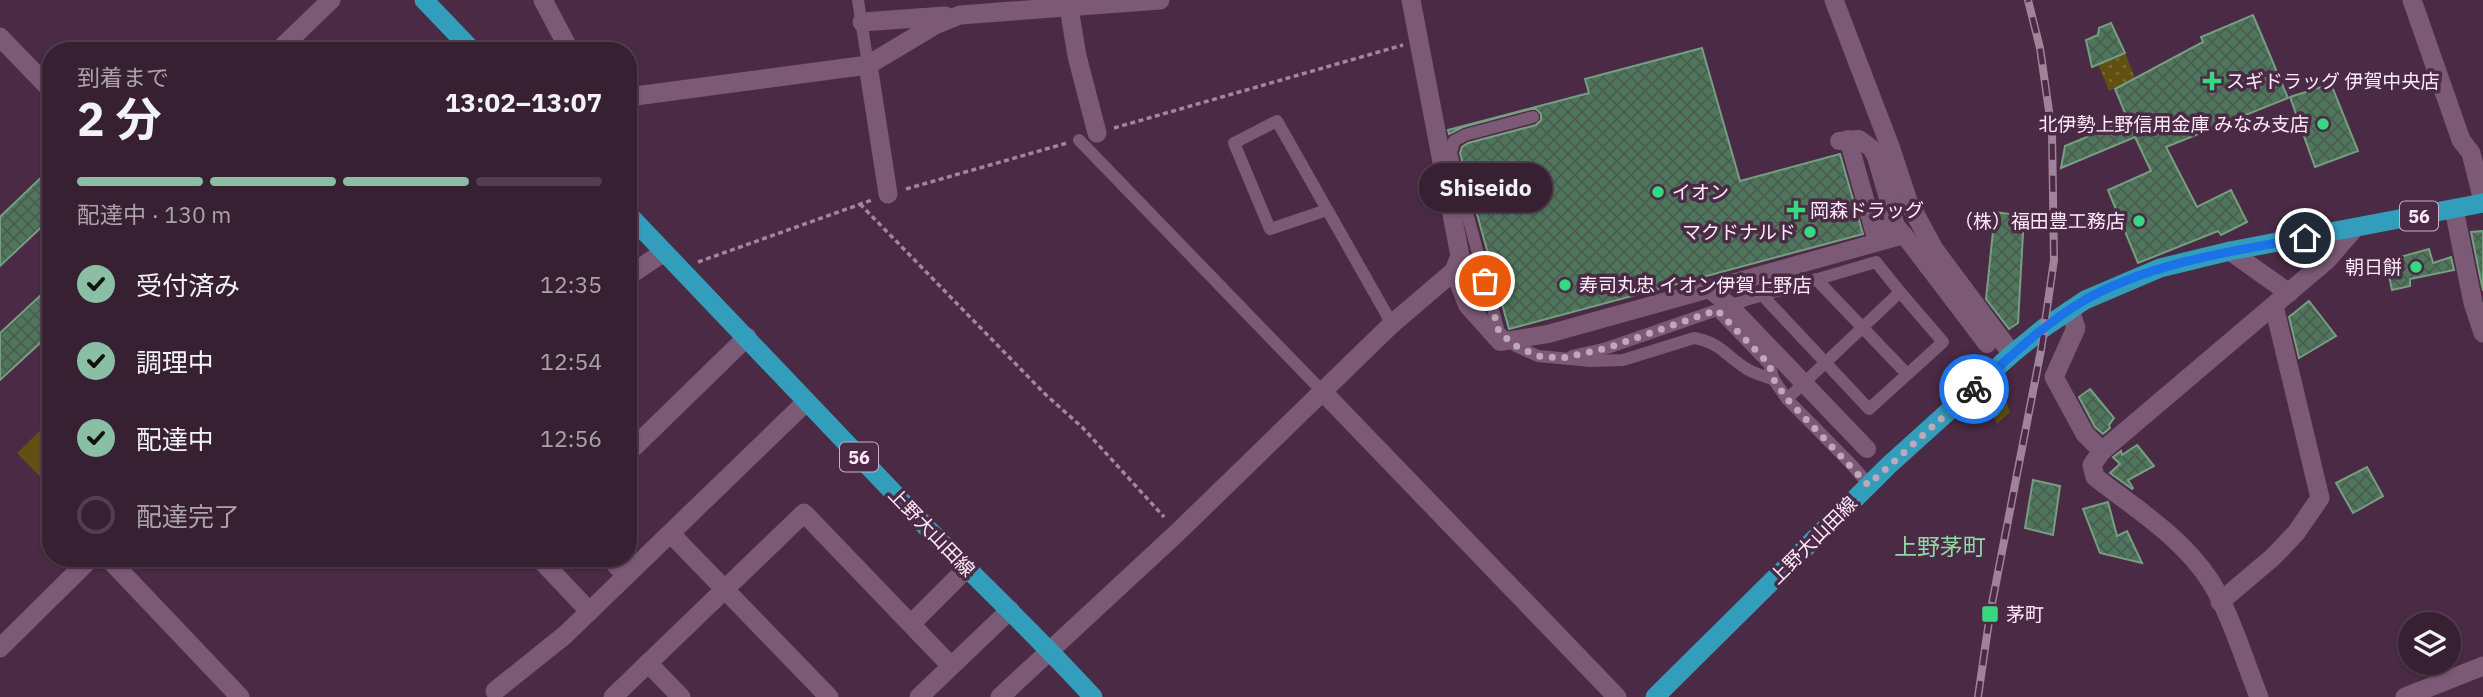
<!DOCTYPE html>
<html lang="ja">
<meta charset="utf-8">
<style>
:root{--surface:#382033;--page:#432d3f;--text:#f1f3f6;--muted:#aba3ac;--line:#523e4e;--accent:#8abfa5}
body{margin:0;font-family:"IBM Plex Sans","Noto Sans JP",sans-serif;background:var(--page);color:var(--text);height:100vh;display:flex;flex-direction:column;font-size:26px;white-space:nowrap}
*{box-sizing:border-box;margin:0}
p{font-size:23px;color:var(--muted)}
.icon{flex:none;width:38px;height:38px;fill:none;stroke:currentColor;stroke-width:2;stroke-linecap:round;stroke-linejoin:round}
.map{position:relative;flex:1;overflow:hidden}
.details{position:absolute;left:42px;top:42px;width:595px;height:525px;display:flex;flex-direction:column;background:var(--surface);border-radius:28px;box-shadow:0 2px 5px #0004,0 0 0 2px var(--line)}
.details>*{flex:none}
.buttons{position:absolute;left:2398px;top:612px;display:grid;gap:14px}
.buttons a{display:grid;place-items:center;width:63px;height:63px;border-radius:50%;background:var(--surface);box-shadow:0 2px 5px #0004,0 0 0 2px var(--line);font-size:35px}
.pin{position:absolute;display:grid;place-items:center;width:60px;height:60px;color:#fff;margin:-30px;border:4px solid #fff;border-radius:50%;box-shadow:0 2px 7px #0007}
.courier{position:absolute;display:grid;place-items:center;width:70px;height:70px;margin:-35px;border:5px solid #1a73e8;border-radius:50%;background:#fff;color:#222;box-shadow:0 2px 9px #0007}
.bubble{position:absolute;height:49px;border-radius:24px;background:var(--surface);box-shadow:0 2px 5px #0004,0 0 0 2px var(--line);font-size:23px;font-weight:700;line-height:49px;text-align:center}
.overview em{font-style:normal;font-weight:700}
.overview div{display:flex;flex-direction:column-reverse}
.overview{display:flex;align-items:center;justify-content:space-between;height:119px;padding:0 35px}
h1{font-size:46px;font-weight:700;line-height:52px}
.bar{display:grid;grid-template-columns:repeat(4,1fr);gap:10px 7px;align-content:center;height:84px;padding:0 35px}
.bar i{height:9px;border-radius:5px;background:var(--line)}
.bar .active{background:var(--accent)}
.bar p{grid-column:span 4}
ol{padding:0 35px;list-style:none}
li{display:flex;align-items:center;gap:21px;height:77px}
li p{margin-inline-start:auto}
li .icon{padding:7px;border-radius:50%;background:var(--accent);color:#111;stroke-width:4}
li:last-child{color:var(--muted)}
li i{width:38px;height:38px;border:4px solid var(--line);border-radius:50%}
.map>svg:first-child{display:block}
</style>
<div class="map">
<svg width="2483" height="697" viewBox="0 0 2483 697">
<defs>
<pattern id="garden-dots" width="8" height="8" patternUnits="userSpaceOnUse" patternTransform="scale(1.75)"><rect width="8" height="8" fill="#605112"/><path d="M2 2h.1M6 6h.1" fill="none" stroke="#786a35" stroke-width="1.8" stroke-linecap="round"/></pattern>
<pattern id="building-cross-hatch" width="8" height="8" patternUnits="userSpaceOnUse" patternTransform="scale(1.75)"><rect width="8" height="8" fill="#4e765b"/><path d="M0 0l8 8M0 8l8-8" fill="none" stroke="#4d5c52"/></pattern>
</defs>
<rect width="100%" height="100%" fill="#4a2a44"/>
<!-- green -->
<g fill="#605112">
<path d="M2003,393L2010,412L1997,424L1990,406Z"/>
<path d="M51,420V488L17,453Z"/>
</g>
<!-- garden -->
<path fill="url(#garden-dots)" d="M2125,53L2135,78L2109,91L2098,64Z"/>
<!-- building -->
<g fill="url(#building-cross-hatch)" stroke="#769f82" stroke-width="2">
<path d="M2253,15L2288,98L2166,147L2197,207L2231,190L2247,222L2221,235L2218,231L2138,263L2108,190L2151,171L2135,137L2061,168L2065,146L2128,120L2115,89L2203,42L2201,37Z"/>
<path d="M2111,23L2125,53L2092,67L2086,40L2098,35L2099,28Z"/>
<path d="M1702,48L1740,181L1840,154L1863,234L1509,329L1460,153L1462,147L1468,143L1536,125L1541,120V114L1536,109H1531L1463,127L1449,134L1448,130L1589,93L1585,79Z"/>
<path d="M2331,84L2358,151L2315,167L2290,97Z"/>
<path d="M51,168V218L0,266V217Z"/>
<path d="M1995,212L2024,216L2018,323L2009,329L1986,299Z"/>
<path d="M2483,231V291L2471,232Z"/>
<path d="M2429,249L2433,263L2451,257L2454,270L2410,279V286L2392,290L2386,261Z"/>
<path d="M40,296L51,308V333L0,380V333Z"/>
<path d="M2309,301L2336,336L2299,358L2289,317Z"/>
<path d="M2090,389L2114,418L2109,425L2110,428L2103,434L2095,427L2079,397Z"/>
<path d="M2137,445L2154,466L2128,480L2133,488L2132,489L2110,473L2120,464L2113,457L2121,451L2122,455Z"/>
<path d="M2367,467L2383,496L2353,513L2336,483Z"/>
<path d="M2033,480L2060,486L2053,535L2025,528Z"/>
<path d="M2108,502L2117,536L2127,531L2142,563L2100,553L2083,509Z"/>
</g>
<g fill="none" stroke-linecap="round" stroke-linejoin="round">
<!-- path -->
<g stroke="#a1869c" stroke-width="3.5" stroke-dasharray="5 3.5" stroke-linecap="butt">
<path d="M1114,128L1403,45"/>
<path d="M906,189L1067,143"/>
<path d="M860,204L1045,394L1083,428L1164,517"/>
<path d="M698,262L872,200"/>
</g>
<!-- service -->
<g stroke="#7c5975" stroke-width="12">
<path d="M858,0L868,65"/>
<path d="M1533,117L1465,135L1454,141L1451,153L1499,332L1516,346L1538,356L1591,361L1623,360L1694,338C1720,342 1727,357 1747,369C1755,374 1765,376 1774,380"/>
<path d="M1079,140L1323,392"/>
<path d="M1327,210L1270,229L1234,143L1277,121L1392,324"/>
<path d="M1816,279L1907,374"/>
<path d="M1762,295L1869,409L1943,342L1900,292"/>
<path d="M1717,310L1769,364L1774,380L1787,399L1852,465L1869,485"/>
<path d="M1572,356L1607,348L1746,300L1876,262L1900,292L1787,399"/>
</g>
<!-- pedestrian -->
<g stroke="#7c5975" stroke-width="18">
<path d="M1848,139L1874,231L1896,226"/>
<path d="M1839,141L1859,139L1871,148L1876,157L1896,226L1904,235"/>
<path d="M1454,271L1467,305L1500,342L1548,334L1904,235L1987,344"/>
<path d="M1709,289L1729,305L1867,449"/>
</g>
<!-- minor -->
<g stroke="#7c5975" stroke-width="19">
<path d="M543,0L570,51"/>
<path d="M1834,0L1891,149L1908,201L1934,249L2012,354"/>
<path d="M2412,0L2461,140L2471,153L2483,201"/>
<path d="M1069,8L1077,56L1097,133"/>
<path d="M862,22L945,16"/>
<path d="M0,37L51,90"/>
<path d="M278,51L331,0"/>
<path d="M868,65L888,194"/>
<path d="M628,97L868,65L935,25L960,15L1160,0"/>
<path d="M2454,209L2473,303L2483,333"/>
<path d="M2230,251L2289,293"/>
<path d="M628,276L664,252"/>
<path d="M2070,310L2076,328L2054,377L2085,434L2102,451"/>
<path d="M1323,392L1617,697"/>
<path d="M628,453L747,337"/>
<path d="M671,534L829,697"/>
<path d="M108,558L240,697"/>
<path d="M539,558L589,611"/>
<path d="M610,558L626,576"/>
<path d="M2220,602L2273,557L2296,533L2320,498L2274,306"/>
<path d="M911,624L967,568"/>
<path d="M0,648L91,558"/>
<path d="M648,663L681,697"/>
<path d="M613,697L804,513L951,666"/>
<path d="M919,697L1010,610"/>
<path d="M1000,697L1178,532L1392,324L1454,271L1460,256L1411,0"/>
<path d="M2259,697C2245,662 2230,613 2211,582C2182,537 2136,509 2095,477L2092,465L2102,451L2327,260L2354,229"/>
<path d="M2405,697L2483,666"/>
</g>
<!-- tertiary -->
<path stroke="#7c5975" stroke-width="19" d="M495,691L565,635L806,402"/>
<!-- primary -->
<g stroke="#339ebc" stroke-width="19">
<path d="M424,0L473,51"/>
<path d="M628,214C730,321 831,428 933,534C986,588 1042,641 1093,697"/>
<path d="M1655,697L1889,465L2012,354L2045,327L2085,300L2160,268L2230,251L2483,203"/>
</g>
<!-- rail casing -->
<g stroke="#9f8499" stroke-width="8">
<path id="rail" d="M1978,697L1990,614L2041,350L2054,260L2052,132L2040,48L2028,0"/>
</g>
<!-- rail -->
<use href="#rail" stroke="#4a2a44" stroke-width="5" stroke-dasharray="16" stroke-linecap="butt"/>
</g>
<g fill="none" stroke-linecap="round" stroke-linejoin="round">
<!-- done -->
<path stroke="#c0a7ba" stroke-width="7" stroke-dasharray="0 12.6" d="M1485,281L1499,332L1516,346L1538,356L1562,358L1607,348L1717,310L1769,364L1774,380L1787,399L1868,485L1974,389"/>
<!-- route -->
<path stroke="#1a73e8" stroke-width="9" d="M1974,389C2009,358 2043,325 2083,301C2150,263 2231,251 2305,238"/>
</g>
<!-- markers -->
<g fill="#36d880" stroke="#4a2a44" stroke-width="2.5">
<path d="M2208.5 70.5h7v7h7v7h-7v7h-7v-7h-7v-7h7z"/>
<circle cx="2323" cy="124" r="7"/>
<circle cx="1658" cy="192" r="7"/>
<path d="M1792.5 199.5h7v7h7v7h-7v7h-7v-7h-7v-7h7z"/>
<circle cx="2139" cy="221" r="7"/>
<circle cx="1810" cy="232" r="7"/>
<circle cx="2416" cy="267" r="7"/>
<circle cx="1565" cy="285" r="7"/>
<rect x="1981" y="605" width="18" height="18" rx="3.5"/>
</g>
<g text-anchor="middle" dominant-baseline="central" stroke-width="7" stroke-linejoin="round" paint-order="stroke">
<!-- shield labels -->
<g fill="#4a2a44" stroke="#c9b0c3" stroke-width="2">
<rect x="2400" y="201.5" width="38" height="29" rx="5"/>
<rect x="840" y="442.5" width="38" height="29" rx="5"/>
</g>
<g font-size="18" font-weight="bold" fill="#ffeafa">
<text x="2419" y="216">56</text>
<text x="859" y="457">56</text>
</g>
<!-- poi labels -->
<g font-size="19" fill="#ffeafa" stroke="#4a2a44" text-anchor="start">
<text x="2226" y="81">スギドラッグ 伊賀中央店</text>
<text x="2309" y="124" text-anchor="end">北伊勢上野信用金庫 みなみ支店</text>
<text x="1672" y="192">イオン</text>
<text x="1810" y="210">岡森ドラッグ</text>
<text x="2125" y="221" text-anchor="end">（株）福田豊工務店</text>
<text x="1796" y="232" text-anchor="end">マクドナルド</text>
<text x="2402" y="267" text-anchor="end">朝日餅</text>
<text x="1579" y="285">寿司丸忠 イオン伊賀上野店</text>
<text x="2006" y="614">茅町</text>
</g>
<!-- street labels -->
<g font-size="19" fill="#ffeafa" stroke="#4a2a44">
<text transform="translate(932 532) rotate(46)">上野大山田線</text>
<text transform="translate(1813 540) rotate(-45)">上野大山田線</text>
</g>
<!-- quarter labels -->
<g font-size="23" fill="#90d8a8" stroke="#4a2a44">
<text x="1940" y="546">上野茅町</text>
</g>
</g>
</svg>
<div class="buttons">
<a><svg class="icon" aria-label="layers" viewBox="0 0 24 24"><path d="M12 4l9 5-9 5-9-5zM3 14l9 5 9-5"/></svg></a>
</div>
<div class="pin" style="left:1485px;top:281px;background:#ea580c"><svg class="icon" aria-label="bag" viewBox="0 0 24 24"><path d="M5 8h14l-1 12H6zM9 8a3 3 0 0 1 6 0"/></svg></div>
<div class="pin" style="left:2305px;top:238px;background:#1f2937"><svg class="icon" aria-label="home" viewBox="0 0 24 24"><path d="M3 11l9-7 9 7M6 9v11h12V9"/></svg></div>
<div class="courier" style="left:1974px;top:389px"><svg class="icon" aria-label="bike" viewBox="0 0 24 24"><circle cx="6" cy="16" r="4"/><circle cx="18" cy="16" r="4"/><path d="M6 16l4-8h5l3 8M10 8l3 8H6M13 5h3"/></svg></div>
<div class="bubble" style="left:1419px;top:163px;width:133px">Shiseido</div>
<section class="details">
<div class="overview"><div><h1>2 分</h1><p>到着まで</p></div><em>13:02–13:07</em></div>
<div class="bar"><i class="active"></i><i class="active"></i><i class="active"></i><i></i><p>配達中 · 130 m</p></div>
<ol>
<li><svg class="icon" aria-label="check" viewBox="0 0 24 24"><path d="M5 12l5 5 9-10"/></svg>受付済み<p>12:35</p></li>
<li><svg class="icon" aria-label="check" viewBox="0 0 24 24"><path d="M5 12l5 5 9-10"/></svg>調理中<p>12:54</p></li>
<li><svg class="icon" aria-label="check" viewBox="0 0 24 24"><path d="M5 12l5 5 9-10"/></svg>配達中<p>12:56</p></li>
<li><i></i>配達完了</li>
</ol>
</section>
</div>
